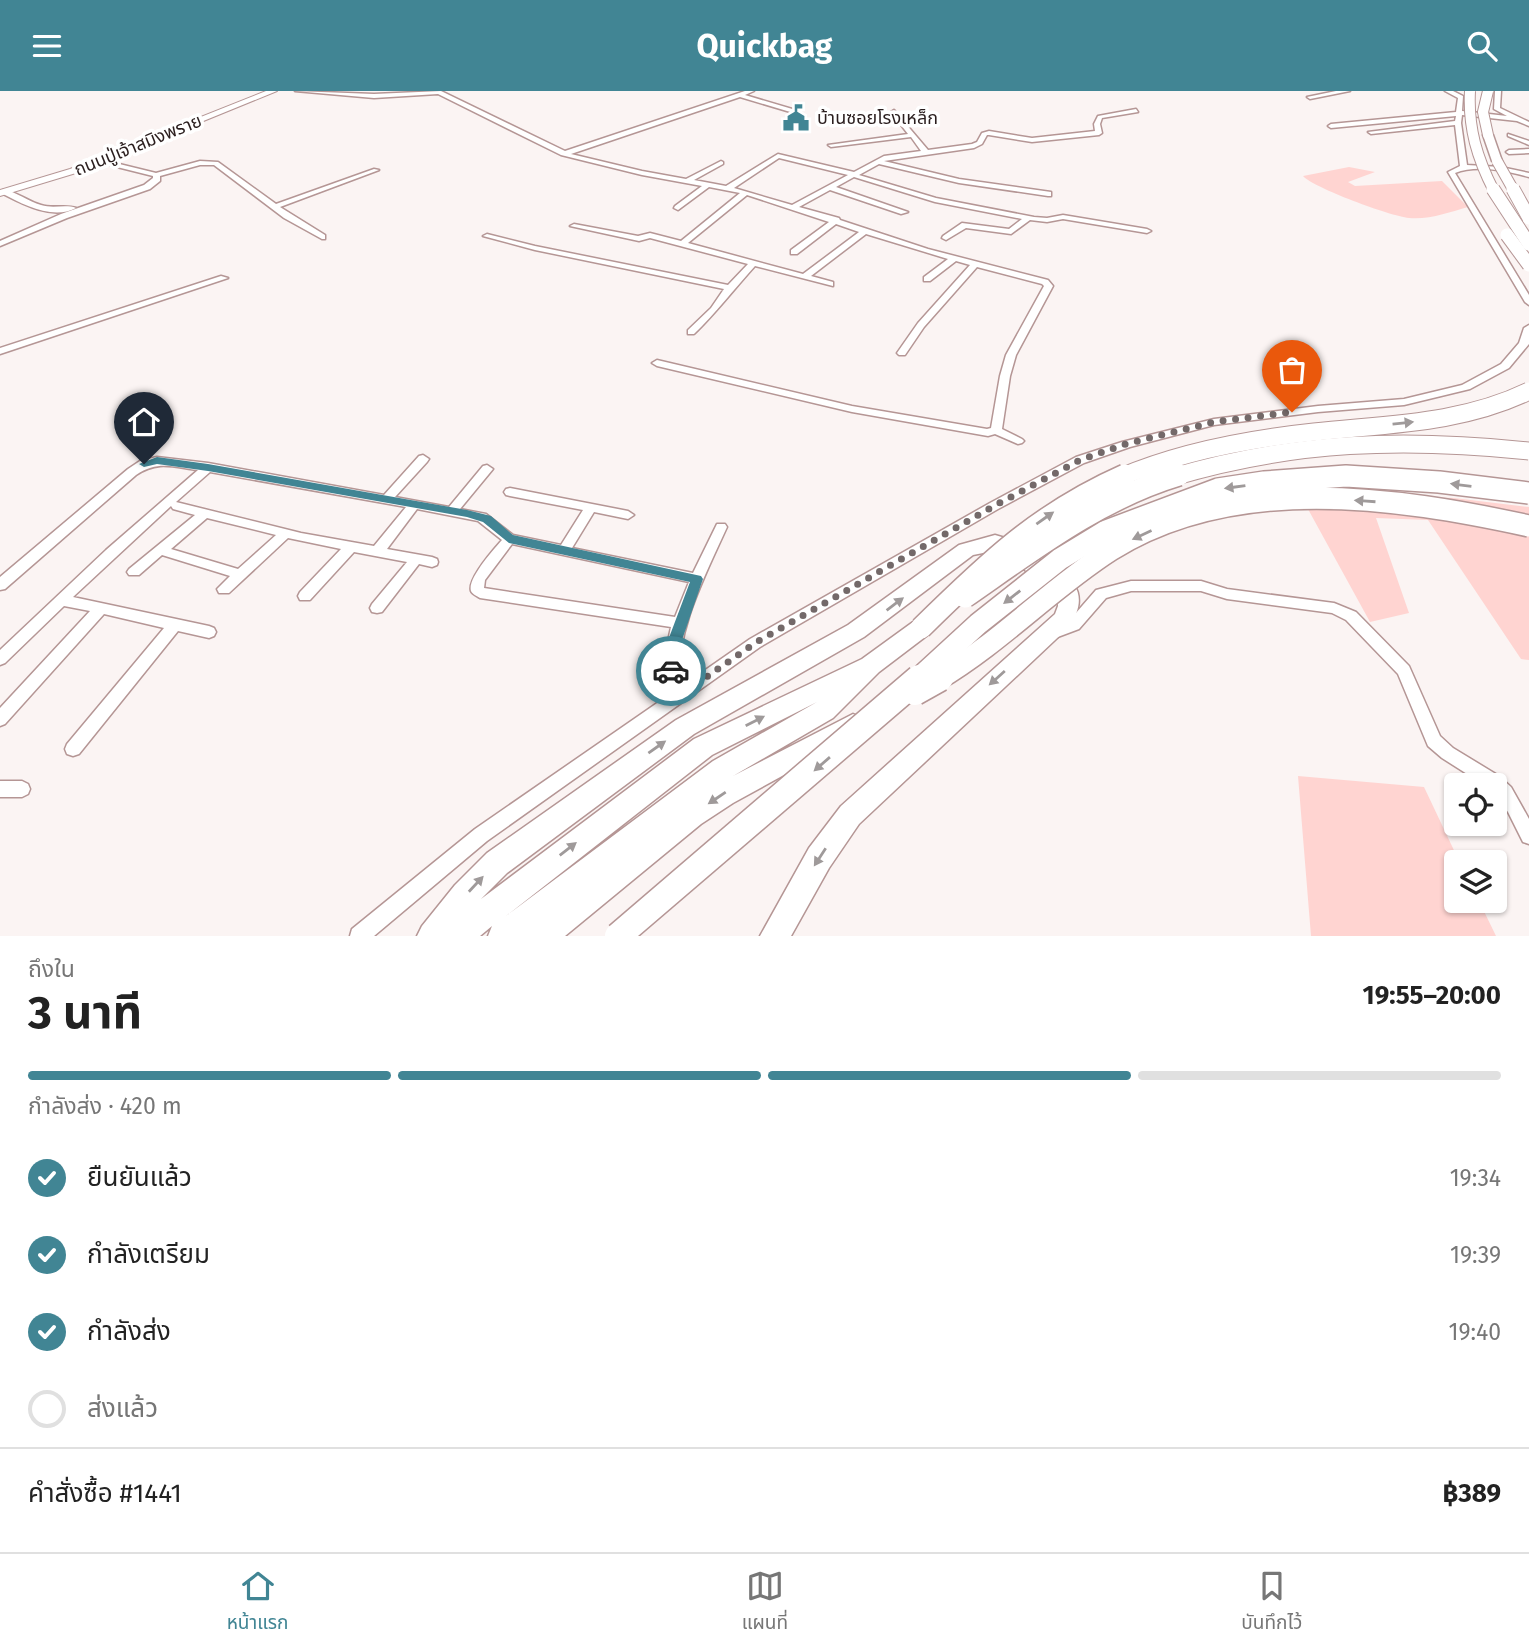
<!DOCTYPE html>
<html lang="th">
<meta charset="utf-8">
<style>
:root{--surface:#fff;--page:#f2f2f2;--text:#222;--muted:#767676;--line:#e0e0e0;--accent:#418594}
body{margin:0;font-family:"Fira Sans","Noto Sans Thai",sans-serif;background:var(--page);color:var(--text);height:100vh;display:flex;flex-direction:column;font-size:26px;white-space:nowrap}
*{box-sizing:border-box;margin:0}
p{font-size:23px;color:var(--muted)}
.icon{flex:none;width:38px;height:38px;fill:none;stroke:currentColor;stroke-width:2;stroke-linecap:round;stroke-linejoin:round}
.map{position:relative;height:845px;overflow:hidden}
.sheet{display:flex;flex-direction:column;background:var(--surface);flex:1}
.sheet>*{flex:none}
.controls{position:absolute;left:1444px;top:682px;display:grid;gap:14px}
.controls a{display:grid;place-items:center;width:63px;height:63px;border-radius:7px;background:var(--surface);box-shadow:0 2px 5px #0004;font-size:35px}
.pin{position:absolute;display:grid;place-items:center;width:60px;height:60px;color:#fff;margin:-72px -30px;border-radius:50% 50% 50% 0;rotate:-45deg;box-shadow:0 0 7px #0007}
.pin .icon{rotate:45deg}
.courier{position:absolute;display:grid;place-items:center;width:70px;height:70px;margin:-35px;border:5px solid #418594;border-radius:50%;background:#fff;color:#222;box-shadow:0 2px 9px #0007}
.headline em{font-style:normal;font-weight:700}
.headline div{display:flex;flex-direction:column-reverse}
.headline{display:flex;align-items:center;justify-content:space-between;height:119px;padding:0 28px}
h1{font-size:46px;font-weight:700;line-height:52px}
.bar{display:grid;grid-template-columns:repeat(4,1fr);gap:10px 7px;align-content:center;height:84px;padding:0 28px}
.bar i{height:9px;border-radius:5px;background:var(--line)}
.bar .current{background:var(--accent)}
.bar p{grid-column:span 4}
.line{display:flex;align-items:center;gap:18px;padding:0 28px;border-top:2px solid var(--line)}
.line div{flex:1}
ol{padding:0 28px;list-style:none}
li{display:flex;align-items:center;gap:21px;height:77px}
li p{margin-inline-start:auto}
li .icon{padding:7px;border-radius:50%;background:var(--accent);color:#fff;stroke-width:4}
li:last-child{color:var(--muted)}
li i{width:38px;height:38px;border:4px solid var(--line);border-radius:50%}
header{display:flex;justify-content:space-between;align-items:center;height:91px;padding:0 28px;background:var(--accent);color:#fff;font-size:32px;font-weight:700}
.tabs{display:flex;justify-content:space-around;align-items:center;height:98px;border-top:2px solid var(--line);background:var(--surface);font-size:19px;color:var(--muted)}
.tabs a{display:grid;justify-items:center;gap:4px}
.tabs .current{color:var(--accent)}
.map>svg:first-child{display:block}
</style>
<header><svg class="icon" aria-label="menu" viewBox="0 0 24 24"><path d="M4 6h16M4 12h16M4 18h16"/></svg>Quickbag<svg class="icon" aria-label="search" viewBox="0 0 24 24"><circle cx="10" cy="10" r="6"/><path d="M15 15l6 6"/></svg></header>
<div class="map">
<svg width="1529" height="845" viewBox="0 0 1529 845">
<rect width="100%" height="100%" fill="#fbf4f3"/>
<!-- green -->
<g fill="#ffd4d1">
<path d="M1349,76L1375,81L1348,91L1355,95L1442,90L1468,116C1450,121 1429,129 1409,127C1390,125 1314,97 1303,85Z"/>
<path d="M1395,405L1454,407L1529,416V569L1521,568L1428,429L1376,427L1409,522L1370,531L1303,409Z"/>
<path d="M1298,685L1424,696L1460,772H1456V810H1479L1496,845H1311Z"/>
</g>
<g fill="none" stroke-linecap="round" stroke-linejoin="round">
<!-- minor casing -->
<g stroke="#b59695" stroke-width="3">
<g id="minor">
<path d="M295,0L374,3L441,0L565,60L745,0H754L745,4L799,20L797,23L740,6L571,63L642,80L686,88L721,70L723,71V73L694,89L726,95L778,63L854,81L884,65L921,60L911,46L831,56L828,54L908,43L891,21L894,19L928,59L972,53L977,51L982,42L989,40L1032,47L1095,40L1094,33L1098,25L1136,18L1138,21L1102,27L1100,33L1102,42L1099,44L1032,51L989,44H987L982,53L974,57L884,70L959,88L1051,101V105H1048L959,92L879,73L859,84L936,107L1034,126L1047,127L1063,124L1147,138L1151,140L1147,142L1063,128L1047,131L1030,129L1011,143L966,137L946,149L942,147L943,145L962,132L1009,138L1022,128L935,111L854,86L836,96L908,121L901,123L830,99L799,116L839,127L840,129L928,158L1048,189L1053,195L1016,264L1010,285L1002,338L1022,348L1024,350L1022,352L1018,353L995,343L988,345L852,321L657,275L652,272L657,269L852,315L987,338L991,337L1000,285L1006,264L1044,195L1042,193L977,176L924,236L905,264H899L897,262L918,232L970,174L956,170L930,190H924V186L948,168L866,143L811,185L833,191V195L755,175C734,198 716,222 694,243H688V239L711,217L724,198L535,159L483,145L487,143L535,155L728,194L748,173L650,147L639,150L570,135L574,133L638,145L650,142L681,150L740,102L709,96L678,119L674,117L675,115L702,95L642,84L561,64L438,3L374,7ZM779,67L848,84L792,114L734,97ZM747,104L829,131L791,159V163H797L836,133L859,141L803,183L688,152Z"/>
<path d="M1336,0H1350L1310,8L1307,6Z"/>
<path d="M1445,0H1453L1463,5L1462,20L1507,25L1494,18L1495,0H1501L1500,17L1529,31V35L1517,30L1462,24L1461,32L1467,74L1501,76L1529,82V86C1507,80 1477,73 1455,82L1529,204V214L1525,211L1448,81L1460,75L1455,34L1371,43L1368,41L1455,30L1456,25L1331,37L1328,35L1331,33L1456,21L1458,7Z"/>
<path d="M1508,43L1529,50V54L1508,45Z"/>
<path d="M1529,58V62L1509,63L1506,61L1509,59Z"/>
<path d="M99,68L156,82L200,70L218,71L276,113L374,78L379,79L280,116L325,144V148H322L284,127L214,74H200L160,85V90L150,98L67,127L0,155V150L61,123L144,94L153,87V85L97,71V69Z"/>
<path d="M3,99C16,100 29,111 41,114C53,118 66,113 76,117C53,129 24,114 3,103Z"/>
<path d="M221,185L228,187L0,263V257Z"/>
<path d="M1529,234V253L1509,277L1470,298L1404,314L1318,321L1214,334L1130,356L1084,372L998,418L760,556L487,750L374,845H350L352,838L475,738L663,608L664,569L671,536L480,507C477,505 472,503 471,500C467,488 494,458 502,449L478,430L417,418L387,458L432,466L437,468L438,471L437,474L432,476L419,473L382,521L377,522L372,521L370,517L372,513L407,471L354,461L310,509H300L298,505L300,501L341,458L288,447L229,502H219L217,498L230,485L162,464L139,484H129L127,481L129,478L195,424L173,418L171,415L73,506L209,535L214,537L216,541L214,545L209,547L178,540L79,663L73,665L67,663L65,658L67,653L164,537L104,523L5,633L0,635V617L90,520L64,515L5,572L0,574V559L106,459L198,379C173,376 158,369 136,384L5,498L0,499V486L128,378L140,370L157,366L208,372L384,404L419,365L423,364L429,368L427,371L395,406L449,416L483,375L487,374L493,378L460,418L486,423L513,444L561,454L583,419L510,405L506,404L504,401L506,398L510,397L628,420L634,424L628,428L594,421L572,457L693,482L717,433H725L727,436C703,489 676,539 678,598L750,548L990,412L1076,366L1122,351L1214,328L1318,315L1404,308L1462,294L1501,273L1519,252L1524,237ZM210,381L406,416L374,455L301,442L176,411ZM207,427L276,444L238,478L171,458ZM512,453L689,491L675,526L484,497L485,489Z"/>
<path d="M1131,490H1201L1227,498L1334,512L1356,521L1409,575L1440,645L1453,657L1499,685L1511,696L1529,728V753L1523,751L1508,721L1494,702V695H1486L1442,667L1428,655L1398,583L1346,529L1332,522L1227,508L1201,500H1131L1106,507L1079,538L1055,547L1050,545L1048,541L1050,537L1069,530L1096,499Z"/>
<path d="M0,690H22L28,693L30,698L28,703L22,706H0Z"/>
</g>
</g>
<!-- major casing -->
<g stroke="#b59695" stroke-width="2">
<path id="major" d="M266,0H277L76,82L0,105V99L70,78Z"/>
</g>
<!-- highway casing -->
<g stroke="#b59695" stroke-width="3">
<g id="highway">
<path d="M1488,41L1493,44L1502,70L1501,72L1492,70L1483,44Z"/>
<path d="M995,444L1012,449L1074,493C1083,508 1078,520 1071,534L859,733L829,777L791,845H760L809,757L841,715L1055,523L1058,515L1057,503L998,459L973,464L864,546L694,643L507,782L481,808L694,648L862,568L913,531L921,528L929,531L932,537L929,543L879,581L833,627L733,685L853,623L862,627L865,634L862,641L733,712L701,733L565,845H488L492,835L480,845H417L422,835L455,794L487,762L676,629L848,534L959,454ZM817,611L713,670L506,825L712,664Z"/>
</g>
</g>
<!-- minor -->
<use href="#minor" fill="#fff" fill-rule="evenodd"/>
<!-- major -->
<use href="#major" fill="#fff" fill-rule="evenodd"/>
<!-- highway -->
<use href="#highway" fill="#fff" fill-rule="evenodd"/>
<!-- highway-bridge-far4 casing -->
<g stroke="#b59695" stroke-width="12" stroke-linecap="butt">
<g id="highway-bridge-far4">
<path d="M1470,0C1468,37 1477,67 1494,100"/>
<path d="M1488,0L1483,21L1488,44"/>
<path d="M1497,70L1514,100"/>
</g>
</g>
<!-- highway-bridge-far3 casing -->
<g stroke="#b59695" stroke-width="15" stroke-linecap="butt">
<g id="highway-bridge-far3">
<path d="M1493,98L1529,153"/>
<path d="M1513,98L1529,127"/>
<path d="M1507,144L1529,174"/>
</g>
</g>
<!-- highway-bridge-far2 casing -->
<g stroke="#b59695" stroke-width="19" stroke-linecap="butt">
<g id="highway-bridge-far2">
<path d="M1121,386C1182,360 1248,348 1314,341C1388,333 1461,333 1529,300"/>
<path d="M1173,386C1294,350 1404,347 1529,360"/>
<path d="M1332,386H1362"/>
</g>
</g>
<!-- highway-bridge-far1 casing -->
<g stroke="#b59695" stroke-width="24" stroke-linecap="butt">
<g id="highway-bridge-far1">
<path d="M965,506C1033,459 1099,408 1179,384"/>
<path d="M921,537C987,472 1039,422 1125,384"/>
<path d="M917,589L978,533L1060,468L1106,440L1218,398L1264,391L1346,385L1439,391L1529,402"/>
<path d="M937,589C1001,551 1050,498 1111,459C1234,382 1396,406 1529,435"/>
</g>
</g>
<!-- highway-bridge casing -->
<g stroke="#b59695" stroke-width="29" stroke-linecap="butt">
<g id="highway-bridge">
<path d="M915,601L940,587"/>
<path d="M618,845L919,587"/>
</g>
</g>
<!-- highway-bridge-far4 -->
<use href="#highway-bridge-far4" stroke="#fff" stroke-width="10"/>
<!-- highway-bridge-far3 -->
<use href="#highway-bridge-far3" stroke="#fff" stroke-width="13"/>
<!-- highway-bridge-far2 -->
<use href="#highway-bridge-far2" stroke="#fff" stroke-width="17"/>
<!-- highway-bridge-far1 -->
<use href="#highway-bridge-far1" stroke="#fff" stroke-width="21"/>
<!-- highway-bridge -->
<use href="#highway-bridge" stroke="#fff" stroke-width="26"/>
</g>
<!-- one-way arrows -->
<defs><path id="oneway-solid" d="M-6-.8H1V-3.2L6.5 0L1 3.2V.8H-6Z" transform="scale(1.75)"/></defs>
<g fill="#9f9a9a">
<use href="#oneway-solid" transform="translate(1403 332) rotate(-6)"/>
<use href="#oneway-solid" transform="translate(1461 394) rotate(-173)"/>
<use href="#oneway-solid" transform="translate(1235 396) rotate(172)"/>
<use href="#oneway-solid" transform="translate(1365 410) rotate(-176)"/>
<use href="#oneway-solid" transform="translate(1045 427) rotate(-35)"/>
<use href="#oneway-solid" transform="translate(1142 444) rotate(155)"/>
<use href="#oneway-solid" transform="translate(1012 506) rotate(142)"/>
<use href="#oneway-solid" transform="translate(895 513) rotate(-37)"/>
<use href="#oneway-solid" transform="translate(997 587) rotate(138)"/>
<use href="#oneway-solid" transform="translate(755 630) rotate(-27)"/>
<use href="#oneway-solid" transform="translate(657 656) rotate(-35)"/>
<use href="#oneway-solid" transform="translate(822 673) rotate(139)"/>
<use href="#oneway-solid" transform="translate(717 707) rotate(146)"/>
<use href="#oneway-solid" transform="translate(568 758) rotate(-38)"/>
<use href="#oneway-solid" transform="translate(820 766) rotate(123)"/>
<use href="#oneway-solid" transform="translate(476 793) rotate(-47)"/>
</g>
<!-- route -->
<path fill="#418594" d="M157,366L208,373L467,419L491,425L513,444L701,485L703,488L681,552L678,580L671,586L664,580L667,552L690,491L509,452L483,431L467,426L208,380L157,373L144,376L139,373Z"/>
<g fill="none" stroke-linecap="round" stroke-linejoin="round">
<!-- done -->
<path stroke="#736969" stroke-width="7" stroke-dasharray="0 12.6" d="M671,580V611L755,552L994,415L1080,369L1126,353L1214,331L1292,321"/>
</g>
<!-- icons -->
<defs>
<g id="civic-bare" transform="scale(2.1)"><path d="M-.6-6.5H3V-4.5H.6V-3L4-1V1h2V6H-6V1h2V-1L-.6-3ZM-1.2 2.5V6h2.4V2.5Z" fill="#418594" stroke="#fff" stroke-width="2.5" paint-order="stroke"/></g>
</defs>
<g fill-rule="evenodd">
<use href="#civic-bare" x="796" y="27"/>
</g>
<g text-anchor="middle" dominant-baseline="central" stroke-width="7" stroke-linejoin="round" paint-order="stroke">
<!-- far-poi labels -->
<g font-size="18" fill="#2a1e1e" stroke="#fff" text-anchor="start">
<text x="817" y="27">บ้านซอยโรงเหล็ก</text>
</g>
<!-- far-street labels -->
<g font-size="18" fill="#2a1e1e" stroke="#fff">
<text transform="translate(138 54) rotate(-22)">ถนนปู่เจ้าสมิงพราย</text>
</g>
</g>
</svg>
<div class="controls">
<a><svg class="icon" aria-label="locate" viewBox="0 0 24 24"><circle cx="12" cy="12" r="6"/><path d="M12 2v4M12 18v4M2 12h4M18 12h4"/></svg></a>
<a><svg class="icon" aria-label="layers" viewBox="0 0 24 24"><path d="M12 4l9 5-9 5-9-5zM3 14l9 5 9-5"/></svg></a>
</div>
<div class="pin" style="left:1292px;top:321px;background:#ea580c"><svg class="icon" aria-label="bag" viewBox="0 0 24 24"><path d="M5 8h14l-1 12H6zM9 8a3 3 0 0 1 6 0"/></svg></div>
<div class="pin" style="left:144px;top:373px;background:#1f2937"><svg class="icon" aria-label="home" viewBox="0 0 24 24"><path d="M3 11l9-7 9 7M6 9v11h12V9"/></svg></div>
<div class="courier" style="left:671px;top:580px"><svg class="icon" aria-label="car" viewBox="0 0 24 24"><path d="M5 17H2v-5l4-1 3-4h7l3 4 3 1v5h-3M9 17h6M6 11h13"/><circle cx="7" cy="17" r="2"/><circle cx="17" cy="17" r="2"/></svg></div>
</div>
<section class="sheet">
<div class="headline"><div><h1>3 นาที</h1><p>ถึงใน</p></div><em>19:55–20:00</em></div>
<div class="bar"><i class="current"></i><i class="current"></i><i class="current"></i><i></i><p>กำลังส่ง · 420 m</p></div>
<ol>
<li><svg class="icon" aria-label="check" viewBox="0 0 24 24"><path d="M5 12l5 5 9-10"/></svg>ยืนยันแล้ว<p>19:34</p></li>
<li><svg class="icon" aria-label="check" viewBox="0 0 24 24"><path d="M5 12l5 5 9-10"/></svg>กำลังเตรียม<p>19:39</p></li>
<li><svg class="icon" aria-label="check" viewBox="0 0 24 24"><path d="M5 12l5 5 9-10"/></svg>กำลังส่ง<p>19:40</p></li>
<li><i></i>ส่งแล้ว</li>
</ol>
<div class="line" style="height:91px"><div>คำสั่งซื้อ #1441</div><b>฿389</b></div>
</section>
<nav class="tabs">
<a class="current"><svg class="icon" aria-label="home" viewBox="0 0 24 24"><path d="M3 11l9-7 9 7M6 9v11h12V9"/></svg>หน้าแรก</a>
<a><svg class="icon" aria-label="map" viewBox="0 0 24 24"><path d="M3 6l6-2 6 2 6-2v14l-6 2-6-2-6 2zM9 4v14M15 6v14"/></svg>แผนที่</a>
<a><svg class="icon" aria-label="saved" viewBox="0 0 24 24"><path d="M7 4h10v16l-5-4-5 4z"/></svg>บันทึกไว้</a>
</nav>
